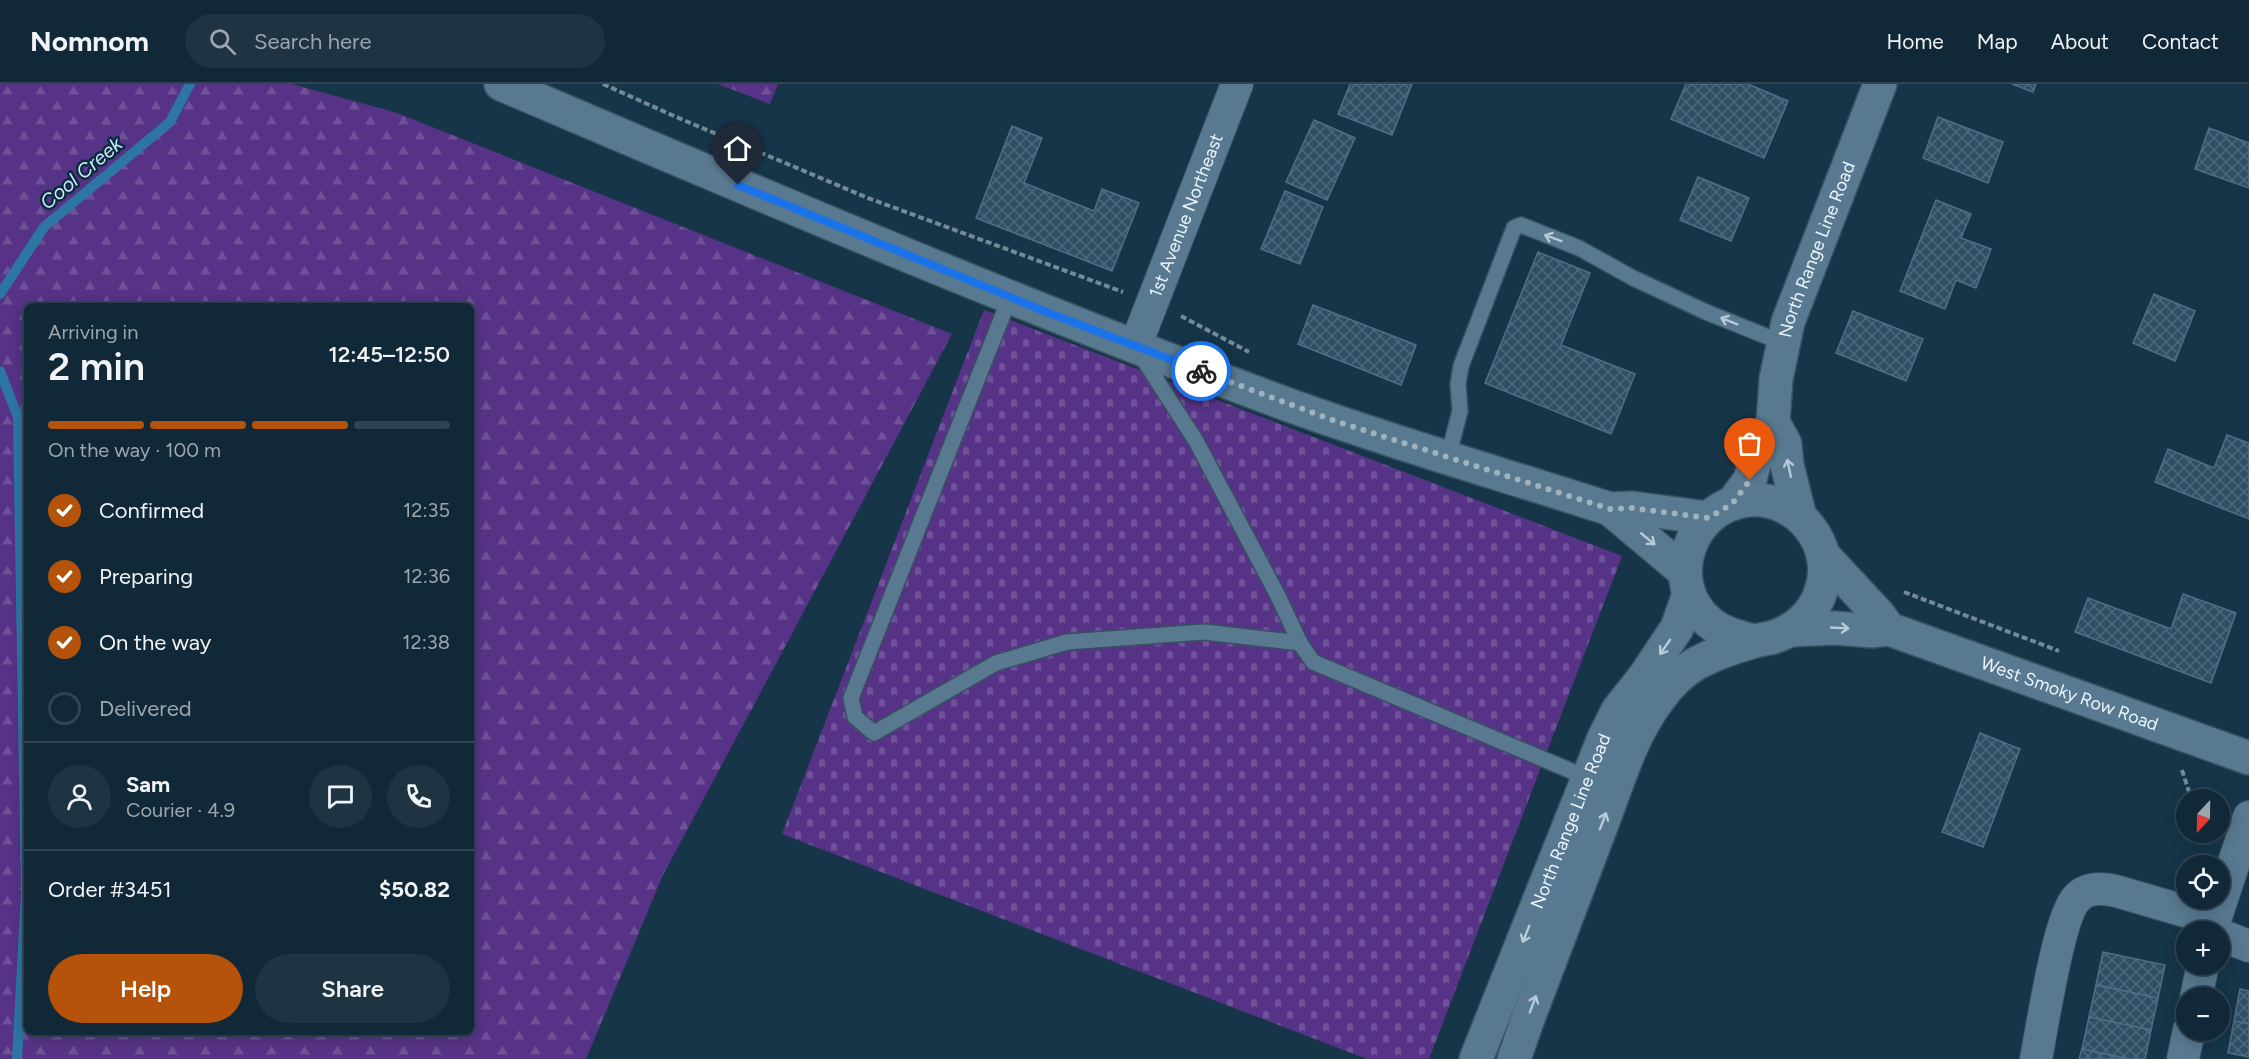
<!DOCTYPE html>
<meta charset="utf-8">
<style>
:root{--surface:#102837;--page:#1e3442;--text:#f1f3f6;--muted:#9ca6ad;--line:#304452;--accent:#b45309}
body{margin:0;font-family:Figtree,sans-serif;background:var(--page);color:var(--text);height:100vh;display:flex;flex-direction:column;font-size:22px;white-space:nowrap}
*{box-sizing:border-box;margin:0}
p{font-size:20px;color:var(--muted)}
.icon{flex:none;width:33px;height:33px;fill:none;stroke:currentColor;stroke-width:2;stroke-linecap:round;stroke-linejoin:round}
.map{position:relative;flex:1;overflow:hidden}
.drawer{position:absolute;left:24px;top:219px;width:450px;height:732px;display:flex;flex-direction:column;background:var(--surface);border-radius:9px;box-shadow:0 3px 15px #0003,0 0 0 2px var(--line)}
.drawer>*{flex:none}
.needle{width:39px;rotate:202deg}
.controls{position:absolute;left:2176px;top:705px;display:grid;gap:12px}
.controls a{display:grid;place-items:center;width:54px;height:54px;border-radius:50%;background:var(--surface);box-shadow:0 3px 15px #0003,0 0 0 2px var(--line);font-size:30px}
.pin{position:absolute;display:grid;place-items:center;width:51px;height:51px;color:#fff;margin:-62px -26px;border-radius:50% 50% 50% 0;rotate:-45deg;box-shadow:0 0 6px #0007}
.pin .icon{rotate:45deg}
.courier{position:absolute;display:grid;place-items:center;width:60px;height:60px;margin:-30px;border:4px solid #1a73e8;border-radius:50%;background:#fff;color:#222;box-shadow:0 2px 8px #0007}
.headline em{font-style:normal;font-weight:600}
.headline div{display:flex;flex-direction:column-reverse}
.headline{display:flex;align-items:center;justify-content:space-between;height:102px;padding:0 24px}
h1{font-size:39px;font-weight:600;line-height:45px}
.bar{display:grid;grid-template-columns:repeat(4,1fr);gap:9px 6px;align-content:center;height:72px;padding:0 24px}
.bar i{height:8px;border-radius:4px;background:var(--line)}
.bar .on{background:var(--accent)}
.bar p{grid-column:span 4}
.line{display:flex;align-items:center;gap:15px;padding:0 24px;border-top:2px solid var(--line)}
.line div{flex:1}
.round{display:grid;place-items:center;flex:none;width:63px;height:63px;border-radius:32px;background:var(--page)}
ol{padding:0 24px;list-style:none}
li{display:flex;align-items:center;gap:18px;height:66px}
li p{margin-inline-start:auto}
li .icon{padding:6px;border-radius:50%;background:var(--accent);color:#fff;stroke-width:4}
li:last-child{color:var(--muted)}
li i{width:33px;height:33px;border:3px solid var(--line);border-radius:50%}
.cta{display:flex;gap:12px;margin-top:auto;padding:12px 24px}
.cta a{flex:1;height:69px;border-radius:36px;background:var(--accent);color:#fff;font-size:24px;font-weight:600;line-height:69px;text-align:center}
.cta a+a{background:var(--page);color:var(--text)}
header{display:flex;align-items:center;gap:36px;box-sizing:border-box;height:84px;padding:0 30px;background:var(--surface);border-bottom:2px solid var(--line)}
header strong{font-size:28px}
nav{display:flex;gap:33px;margin-inline-start:auto;font-size:21px}
.search{width:420px;height:54px;background:var(--page);display:flex;align-items:center;gap:15px;box-sizing:border-box;padding:0 21px;border-radius:33px;color:var(--muted);font-size:22px}
.map>svg:first-child{display:block}
</style>
<header>
<strong>Nomnom</strong>
<div class="search"><svg class="icon" aria-label="search" viewBox="0 0 24 24"><circle cx="10" cy="10" r="6"/><path d="M15 15l6 6"/></svg>Search here</div>
<nav><a>Home</a><a>Map</a><a>About</a><a>Contact</a></nav>
</header>
<div class="map">
<svg width="2249" height="975" viewBox="0 0 2249 975">
<defs>
<pattern id="forest-firs" width="22" height="20" patternUnits="userSpaceOnUse" patternTransform="scale(1.5)"><rect width="22" height="20" fill="#563386"/><path d="M5 1l3.5 6h-7zM16 11l3.5 6h-7z" fill="#6e5198"/></pattern>
<pattern id="cemetery-stones" width="16" height="16" patternUnits="userSpaceOnUse" patternTransform="scale(1.5)"><rect width="16" height="16" fill="#563386"/><path d="M2 7V4a2 2 0 0 1 4 0v3zM10 15v-3a2 2 0 0 1 4 0v3z" fill="#6e5198"/></pattern>
<pattern id="building-cross-hatch" width="8" height="8" patternUnits="userSpaceOnUse" patternTransform="scale(1.5)"><rect width="8" height="8" fill="#304f64"/><path d="M0 0l8 8M0 8l8-8" fill="none" stroke="#4e697b"/></pattern>
</defs>
<rect width="100%" height="100%" fill="#163549"/>
<!-- forest -->
<g fill="url(#forest-firs)" fill-rule="evenodd">
<path d="M0,0H292L397,29L952,250L663,791L586,975H0ZM27,222H471V948H27Z"/>
<path d="M718,0H778L770,20Z"/>
</g>
<!-- cemetery -->
<path fill="url(#cemetery-stones)" d="M984,226L1622,472L1429,975H1367L782,750Z"/>
<g fill="none" stroke-linecap="round" stroke-linejoin="round">
<!-- stream -->
<g stroke="#2d76a3" stroke-width="10">
<path d="M0,210L44,143L170,38L190,0"/>
<path d="M0,287L18,333L26,809L17,975"/>
</g>
</g>
<!-- building -->
<g fill="url(#building-cross-hatch)" stroke="#4f6f86" stroke-width="1.5">
<path d="M1350,0H1412L1392,51L1338,30Z"/>
<path d="M1686,0H1748L1788,17L1764,74L1671,35Z"/>
<path d="M2012,0H2036L2033,8Z"/>
<path d="M1938,33L2003,58L1988,99L1923,74Z"/>
<path d="M1314,36L1355,54L1327,116L1286,98Z"/>
<path d="M1012,42L1042,54L1024,99L1094,127L1102,105L1139,119L1112,187L976,134Z"/>
<path d="M2209,44L2249,59V104L2195,85Z"/>
<path d="M1698,93L1749,114L1731,157L1680,136Z"/>
<path d="M1285,107L1323,123L1300,180L1261,165Z"/>
<path d="M1936,116L1971,130L1961,154L1991,165L1976,204L1956,196L1945,225L1900,207Z"/>
<path d="M1538,168L1590,189L1561,261L1635,290L1611,350L1485,299Z"/>
<path d="M2154,210L2195,227L2175,277L2133,259Z"/>
<path d="M1313,221L1416,261L1401,301L1298,260Z"/>
<path d="M1853,227L1923,255L1906,297L1836,269Z"/>
<path d="M2227,351L2249,359V435L2155,398L2168,365L2214,384Z"/>
<path d="M2183,510L2236,529L2211,599L2075,548L2088,514L2171,545Z"/>
<path d="M1980,649L2020,665L1983,763L1942,748Z"/>
<path d="M2103,868L2165,881L2158,914L2096,901Z"/>
<path d="M2096,901L2158,914L2151,946L2089,933Z"/>
<path d="M2240,905L2249,907V940L2234,937Z"/>
<path d="M2089,933L2151,946L2145,975H2128L2082,965Z"/>
<path d="M2234,937L2249,940V973L2228,969Z"/>
<path d="M2082,965L2128,975H2079Z"/>
</g>
<g fill="none" stroke-linecap="round" stroke-linejoin="round">
<!-- lane casing -->
<g stroke="#385060" stroke-width="18">
<g id="lane">
<path d="M1010,213L851,614L855,633L874,649L996,579L1067,558L1204,548L1300,559"/>
<path d="M1140,270L1196,357L1278,512L1300,559L1313,578L1588,694"/>
<path d="M1448,373L1460,327L1458,300L1461,282L1514,144L1521,141L1579,164L1633,194L1706,228L1783,259"/>
</g>
</g>
<!-- street casing -->
<g stroke="#385060" stroke-width="34">
<g id="street">
<path id="s1" d="M1135,263L1237,0"/>
<path d="M2211,848L2249,733"/>
<path d="M2220,851L2249,862"/>
<path d="M2196,914L2203,880"/>
<path d="M2036,975C2042,944 2059,831 2077,814C2087,803 2103,804 2116,807L2215,836"/>
<path d="M2183,975L2189,946"/>
</g>
</g>
<!-- secondary casing -->
<g stroke="#385060" stroke-width="36">
<g id="secondary">
<path d="M501,0C761,111 1021,222 1286,320C1393,359 1502,390 1610,425L1632,424L1708,434"/>
<path d="M1773,338L1785,360L1787,381L1800,433"/>
<path id="s2" d="M1732,420L1750,396L1758,365L1773,338L1776,295L1788,238L1880,0"/>
<path d="M1610,425L1685,488"/>
<path d="M1823,471L1878,530L1889,545"/>
<path id="s3" d="M1790,546L1835,544L1873,547L1889,545L2249,674"/>
<path id="s4" d="M1476,975L1604,654L1618,626L1645,592L1677,544L1689,510"/>
<path d="M1514,975L1526,940C1551,873 1577,807 1602,740C1618,698 1631,652 1658,616C1668,602 1683,587 1697,579C1714,570 1734,563 1752,558C1758,556 1764,555 1770,554C1794,548 1814,530 1821,507C1837,461 1797,412 1749,416C1690,421 1662,499 1709,538C1722,549 1738,553 1754,557"/>
</g>
</g>
<!-- path -->
<g stroke="#748a99" stroke-width="4" stroke-dasharray="6 3" stroke-linecap="butt">
<path d="M603,0L674,32L868,114L1123,208"/>
<path d="M1181,232L1249,268"/>
<path d="M1904,508L2059,567"/>
<path d="M2182,686L2190,711L2201,716"/>
</g>
<!-- lane -->
<use href="#lane" stroke="#587990" stroke-width="15"/>
<!-- street -->
<use href="#street" stroke="#587990" stroke-width="32"/>
<!-- secondary -->
<use href="#secondary" stroke="#587990" stroke-width="33"/>
</g>
<!-- one-way arrows -->
<defs><path id="oneway-shaft" d="M-6 0H5M1.5-3L5.5 0L1.5 3" fill="none" stroke-width="1.6" stroke-linecap="round" stroke-linejoin="round" transform="scale(1.5)"/></defs>
<g stroke="#b8cad7">
<use href="#oneway-shaft" transform="translate(1553 154) rotate(-159)"/>
<use href="#oneway-shaft" transform="translate(1729 237) rotate(-158)"/>
<use href="#oneway-shaft" transform="translate(1789 384) rotate(-102)"/>
<use href="#oneway-shaft" transform="translate(1648 455) rotate(40)"/>
<use href="#oneway-shaft" transform="translate(1840 544) rotate(3)"/>
<use href="#oneway-shaft" transform="translate(1665 563) rotate(125)"/>
<use href="#oneway-shaft" transform="translate(1603 737) rotate(-69)"/>
<use href="#oneway-shaft" transform="translate(1526 850) rotate(112)"/>
<use href="#oneway-shaft" transform="translate(1533 920) rotate(-69)"/>
</g>
<g fill="none" stroke-linecap="round" stroke-linejoin="round">
<!-- done -->
<path stroke="#a0b2be" stroke-width="6" stroke-dasharray="0 10.8" d="M1201,287L1335,337L1610,425L1632,424L1708,434L1732,420L1750,396"/>
<!-- route -->
<path stroke="#1a73e8" stroke-width="8" d="M738,101L1044,227L1201,287"/>
</g>
<g text-anchor="middle" dominant-baseline="central" stroke-width="5" stroke-linejoin="round" paint-order="stroke">
<!-- street labels -->
<g font-size="18" fill="#ebf5fd" stroke="#0b2b3e">
<text stroke="none"><textPath href="#s1" startOffset="141">1st Avenue Northeast</textPath></text>
<text stroke="none"><textPath href="#s2" startOffset="272">North Range Line Road</textPath></text>
<text stroke="none"><textPath href="#s3" startOffset="291">West Smoky Row Road</textPath></text>
<text stroke="none"><textPath href="#s4" startOffset="256">North Range Line Road</textPath></text>
</g>
<!-- water labels -->
<g font-size="20" font-style="italic" fill="#cde8fc" stroke="#0b2b3e">
<text transform="translate(81 89) rotate(-40)">Cool Creek</text>
</g>
</g>
</svg>
<div class="controls">
<a><svg class="needle" viewBox="-14 -14 28 28"><path d="M0-13l5 13h-10z" fill="#e53935"/><path d="M0 13l5-13h-10z" fill="#9ca6ad"/></svg></a>
<a><svg class="icon" aria-label="locate" viewBox="0 0 24 24"><circle cx="12" cy="12" r="6"/><path d="M12 2v4M12 18v4M2 12h4M18 12h4"/></svg></a>
<a>+</a>
<a>−</a>
</div>
<div class="pin" style="left:1750px;top:396px;background:#ea580c"><svg class="icon" aria-label="bag" viewBox="0 0 24 24"><path d="M5 8h14l-1 12H6zM9 8a3 3 0 0 1 6 0"/></svg></div>
<div class="pin" style="left:738px;top:101px;background:#1f2937"><svg class="icon" aria-label="home" viewBox="0 0 24 24"><path d="M3 11l9-7 9 7M6 9v11h12V9"/></svg></div>
<div class="courier" style="left:1201px;top:287px"><svg class="icon" aria-label="bike" viewBox="0 0 24 24"><circle cx="6" cy="16" r="4"/><circle cx="18" cy="16" r="4"/><path d="M6 16l4-8h5l3 8M10 8l3 8H6M13 5h3"/></svg></div>
<section class="drawer">
<div class="headline"><div><h1>2 min</h1><p>Arriving in</p></div><em>12:45–12:50</em></div>
<div class="bar"><i class="on"></i><i class="on"></i><i class="on"></i><i></i><p>On the way · 100 m</p></div>
<ol>
<li><svg class="icon" aria-label="check" viewBox="0 0 24 24"><path d="M5 12l5 5 9-10"/></svg>Confirmed<p>12:35</p></li>
<li><svg class="icon" aria-label="check" viewBox="0 0 24 24"><path d="M5 12l5 5 9-10"/></svg>Preparing<p>12:36</p></li>
<li><svg class="icon" aria-label="check" viewBox="0 0 24 24"><path d="M5 12l5 5 9-10"/></svg>On the way<p>12:38</p></li>
<li><i></i>Delivered</li>
</ol>
<div class="line" style="height:108px"><a class="round"><svg class="icon" aria-label="person" viewBox="0 0 24 24"><circle cx="12" cy="8" r="4"/><path d="M4 21q1-7 8-7t8 7"/></svg></a><div><b>Sam</b><p>Courier · 4.9</p></div><a class="round"><svg class="icon" aria-label="chat" viewBox="0 0 24 24"><path d="M4 5h16v11H9l-5 4z"/></svg></a><a class="round"><svg class="icon" aria-label="phone" viewBox="0 0 24 24"><path d="M5 4h4l2 5-3 2q2 4 5 5l2-3 5 2v4C11 20 4 13 5 4z"/></svg></a></div>
<div class="line" style="height:78px"><div>Order #3451</div><b>$50.82</b></div>
<div class="cta"><a>Help</a><a>Share</a></div>
</section>
</div>
